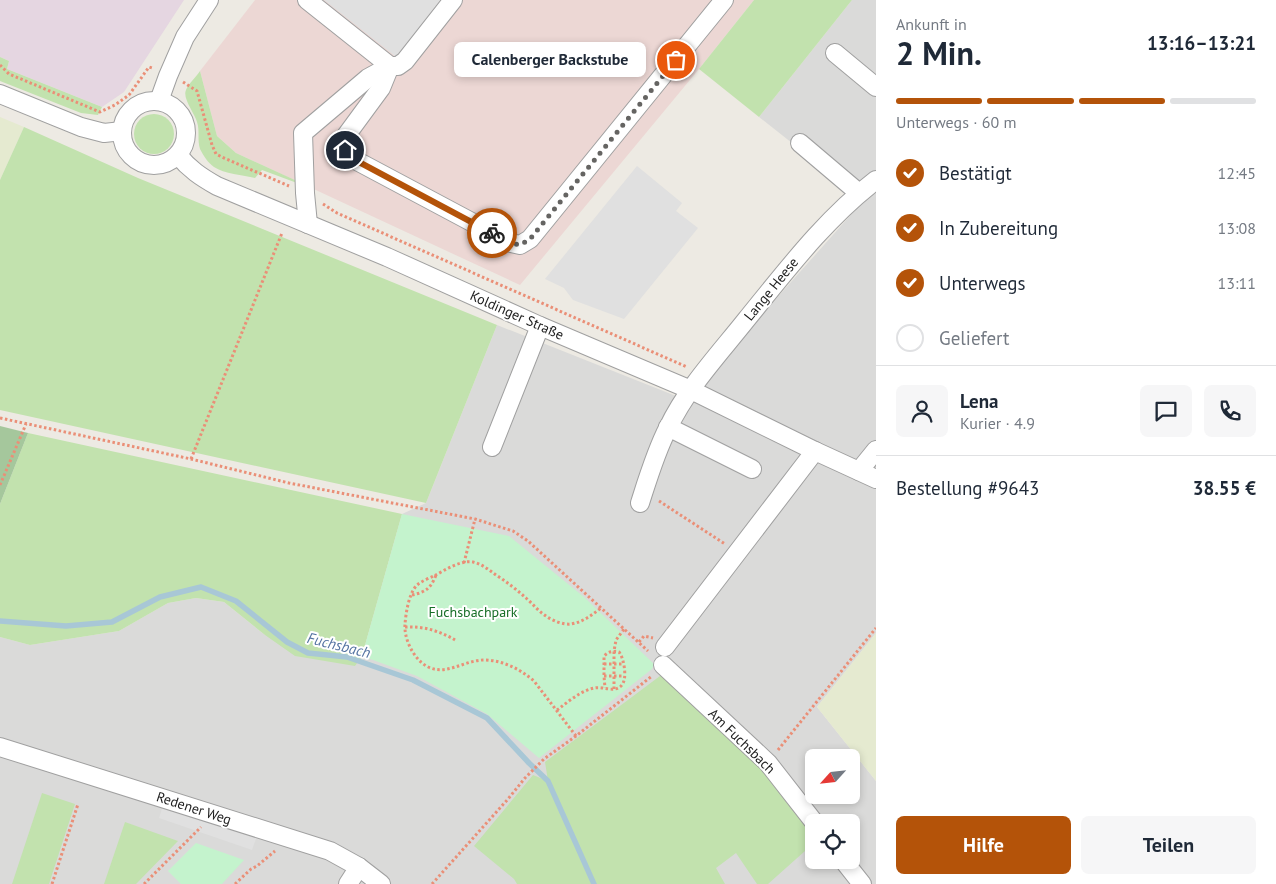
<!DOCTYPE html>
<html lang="de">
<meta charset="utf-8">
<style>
:root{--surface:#fff;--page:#f6f6f7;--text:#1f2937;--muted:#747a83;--line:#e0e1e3;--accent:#b45309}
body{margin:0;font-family:"PT Sans",sans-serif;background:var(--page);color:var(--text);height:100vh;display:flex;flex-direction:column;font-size:19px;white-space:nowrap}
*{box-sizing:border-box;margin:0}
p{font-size:16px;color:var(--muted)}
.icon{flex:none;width:28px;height:28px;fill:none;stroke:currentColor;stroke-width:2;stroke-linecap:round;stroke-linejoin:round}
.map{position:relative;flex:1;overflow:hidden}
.side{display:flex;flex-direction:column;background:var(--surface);width:400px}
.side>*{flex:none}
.needle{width:32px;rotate:243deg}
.buttons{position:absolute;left:805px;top:749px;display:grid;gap:10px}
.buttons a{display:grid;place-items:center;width:55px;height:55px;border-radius:8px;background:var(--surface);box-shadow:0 2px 8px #0003;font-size:25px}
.pin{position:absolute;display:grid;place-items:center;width:42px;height:42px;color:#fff;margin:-21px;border:2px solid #fff;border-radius:50%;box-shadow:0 1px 5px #0007}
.courier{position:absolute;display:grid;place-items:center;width:50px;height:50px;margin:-25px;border:4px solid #b45309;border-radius:50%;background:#fff;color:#222;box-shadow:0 1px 6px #0007}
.bubble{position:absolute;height:35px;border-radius:8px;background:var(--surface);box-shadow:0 2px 8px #0003;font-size:16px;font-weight:600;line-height:35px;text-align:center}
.head em{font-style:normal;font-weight:600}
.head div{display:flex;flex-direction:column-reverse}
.head{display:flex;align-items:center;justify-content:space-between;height:85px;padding:0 20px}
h1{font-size:32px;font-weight:600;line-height:38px}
.bar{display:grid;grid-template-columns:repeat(4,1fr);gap:8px 5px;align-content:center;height:60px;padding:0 20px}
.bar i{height:6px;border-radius:4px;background:var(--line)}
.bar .current{background:var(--accent)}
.bar p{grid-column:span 4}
.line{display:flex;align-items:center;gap:12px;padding:0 20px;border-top:1px solid var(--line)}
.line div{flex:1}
.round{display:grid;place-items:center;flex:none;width:52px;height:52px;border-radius:8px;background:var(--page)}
ol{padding:0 20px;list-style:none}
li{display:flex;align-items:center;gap:15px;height:55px}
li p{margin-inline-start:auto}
li .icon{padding:5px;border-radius:50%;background:var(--accent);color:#fff;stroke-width:4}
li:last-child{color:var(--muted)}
li i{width:28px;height:28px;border:2px solid var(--line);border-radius:50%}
.action{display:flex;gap:10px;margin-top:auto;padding:10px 20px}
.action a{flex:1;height:58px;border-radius:8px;background:var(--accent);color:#fff;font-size:20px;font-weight:600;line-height:58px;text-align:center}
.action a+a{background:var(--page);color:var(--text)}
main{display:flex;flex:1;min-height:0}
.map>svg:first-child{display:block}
</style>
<main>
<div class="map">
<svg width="876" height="884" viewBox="0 0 876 884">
<rect width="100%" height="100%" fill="#edeae3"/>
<!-- residential -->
<path fill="#dadad9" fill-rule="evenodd" d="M852,0H876V633L817,707L876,781V884H0V637L30,645L119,631L168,603L196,598L224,602L265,635L362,656L402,514L426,503L497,325L686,400L864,200L759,117ZM814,758H851V795H814ZM814,822H851V860H814Z"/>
<!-- commercial -->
<path fill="#ecd7d4" d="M255,0H754L699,69L520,285L236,153L217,136L200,71Z"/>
<!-- industrial -->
<path fill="#e5d6e1" d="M0,0H184L124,92L102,107L7,69L9,61L0,57Z"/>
<!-- farmland -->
<g fill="#e5ead0">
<path d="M0,117L24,127L0,180Z"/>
<path d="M876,633V781L817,707Z"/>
</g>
<!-- grass -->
<g fill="#c2e2ae">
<path d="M754,0H852L759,117L699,69Z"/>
<path d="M0,57L9,61L7,69L102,107L98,115L81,113L0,81Z"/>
<path d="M200,71L217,136L236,153L297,181V183L262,170L255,178C243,175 224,174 214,167C208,163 203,155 200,149C197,139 200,131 197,122C195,114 182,98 186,90C188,84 197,76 200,71Z"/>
<circle cx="154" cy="134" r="20"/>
<path d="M24,127L138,178L497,325L426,503L0,410V180Z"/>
<path d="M28,433L402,514L362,656L355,666L295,656L265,635L224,602L196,598L168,603L119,631L30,645L0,637V504Z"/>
<path d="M664,673L761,768L814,832V843L768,884H757L736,853L716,868L725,884H517L514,879L474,846L533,775L548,781L545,762Z"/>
<path d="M42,793L75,804L49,884H12Z"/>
<path d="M125,822L178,841L136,884H104Z"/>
</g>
<!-- forest -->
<path fill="#a5c79c" d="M0,426L28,433L0,504Z"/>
<!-- park -->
<g fill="#c4f3cd">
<path d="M402,514L509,536L584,597L654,664L652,669L539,758L487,714L417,676L362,656Z"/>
<path d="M196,843L244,860L222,884H181L168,871Z"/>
</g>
<!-- parking -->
<g fill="#e0e0e0">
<path d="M324,0H441L396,57Z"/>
<path d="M637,166L682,203L676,211L698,228L624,319L573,300L564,288L545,279Z"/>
<path d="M163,805L257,836L252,850L159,818Z"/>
</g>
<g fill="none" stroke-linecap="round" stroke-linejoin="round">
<!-- stream -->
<path stroke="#a8c7d6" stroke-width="5.5" d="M0,621L66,626L112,622L160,597L201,587L236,601L287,642L308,653L347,657L413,680L487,718L529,763L548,781L594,884"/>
<!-- minor casing -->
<g stroke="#a0a0a0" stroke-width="20">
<g id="minor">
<path d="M307,0L390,66H398L405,61L453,0"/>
<path d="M835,53L876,87"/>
<path d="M390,66L381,88L345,137V150L357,161L511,243L520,245L530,239L724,0"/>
<path d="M0,94L81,127L104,133L122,131"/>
<path d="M159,101L168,76L185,37L209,0"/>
<circle cx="154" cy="133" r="32"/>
<path d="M800,143L859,193"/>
<path d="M178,155C189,169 201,177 217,186L387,257L540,326L691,390L815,451L876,479"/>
<path d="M308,224L305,193L303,133L368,78L390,66"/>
<path d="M668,427L752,469"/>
<path d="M492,447L540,326"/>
<path d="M859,471L876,450"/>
<path d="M640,503C648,478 656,451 668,428C687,388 719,354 746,320C786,271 825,219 876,180"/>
<path d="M665,647L815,451"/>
<path d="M663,665L768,763L814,822"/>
<path d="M0,747L330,851L359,867L381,884"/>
<path d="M843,860L862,884"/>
<path d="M348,884L359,867"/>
</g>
</g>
<!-- path -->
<g stroke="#ea8f77" stroke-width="3" stroke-dasharray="2.5 2.5" stroke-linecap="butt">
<path d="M0,65L9,74L100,112L115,105L129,95L149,67L152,68"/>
<path d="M183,82L197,91L212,145L216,154L224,158L289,186"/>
<path d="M323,204L337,213L687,367"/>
<path d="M0,418L191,459L289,483L475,519L513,531L528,541L648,651"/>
<path d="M191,459L282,233"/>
<path d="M0,485L26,424"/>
<path d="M659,501L725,544"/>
<path d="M464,563L475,519"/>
<path d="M412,595C426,592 431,588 436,575"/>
<path d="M405,627C423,626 440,631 455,640"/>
<path d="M639,642L644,636L653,638"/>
<path d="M604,664H624"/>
<path d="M604,676H624"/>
<path d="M614,689V651L616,640L624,629"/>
<path d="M557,710C568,702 580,691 594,688C603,686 614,693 621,686C628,680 624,658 619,652C613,651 609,651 604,656V676L605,688"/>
<path d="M576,736L534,681C520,669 504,661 486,660C463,659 442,681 421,662C411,653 404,637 405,624C406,612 409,593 417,585C422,581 429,578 434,576C445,570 460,560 473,562C482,564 489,570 496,575C507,582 517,590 526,598C533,604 539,612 546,616C553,621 564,625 571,624C583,622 592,615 601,608"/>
<path d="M778,750L876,628"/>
<path d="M52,884L78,804"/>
<path d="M144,884L201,827"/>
<path d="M235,884L251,869L257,866L275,851"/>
<path d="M432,884L508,799L525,778L544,759L576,736L652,676"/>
</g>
<!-- minor -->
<use href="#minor" stroke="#fff" stroke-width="18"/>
</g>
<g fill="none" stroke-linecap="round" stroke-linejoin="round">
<!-- done -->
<path stroke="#656462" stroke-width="5" stroke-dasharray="0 9" d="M492,233L512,243L520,245L530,239L676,60"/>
<!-- route -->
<path stroke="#b45309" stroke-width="6" d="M345,150L357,161L492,233"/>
</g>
<g text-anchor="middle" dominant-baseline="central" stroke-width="4" stroke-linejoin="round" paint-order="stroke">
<!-- street labels -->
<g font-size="14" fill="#1c1c1c" stroke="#fff">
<text transform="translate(771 289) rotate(-51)">Lange Heese</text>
<text transform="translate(517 315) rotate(24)">Koldinger Straße</text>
<text transform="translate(742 741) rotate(44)">Am Fuchsbach</text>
<text transform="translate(194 808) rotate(18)">Redener Weg</text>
</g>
<!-- park labels -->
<g font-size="14" fill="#176e27" stroke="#fff">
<text x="473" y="612">Fuchsbachpark</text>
</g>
<!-- water labels -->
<g font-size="15" font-style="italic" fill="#5473a1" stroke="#fff">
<text transform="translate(339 645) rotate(14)">Fuchsbach</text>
</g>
</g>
</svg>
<div class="buttons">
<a><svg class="needle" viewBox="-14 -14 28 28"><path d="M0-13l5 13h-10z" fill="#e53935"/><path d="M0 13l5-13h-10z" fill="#747a83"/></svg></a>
<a><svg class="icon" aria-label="locate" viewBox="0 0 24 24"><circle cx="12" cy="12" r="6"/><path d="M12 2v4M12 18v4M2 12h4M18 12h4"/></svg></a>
</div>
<div class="pin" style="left:676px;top:60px;background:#ea580c"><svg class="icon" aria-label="bag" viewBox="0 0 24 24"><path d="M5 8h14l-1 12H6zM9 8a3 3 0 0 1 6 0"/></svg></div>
<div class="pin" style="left:345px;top:150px;background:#1f2937"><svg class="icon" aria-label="home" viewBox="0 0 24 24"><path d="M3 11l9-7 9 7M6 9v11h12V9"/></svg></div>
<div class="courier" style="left:492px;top:233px"><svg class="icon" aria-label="bike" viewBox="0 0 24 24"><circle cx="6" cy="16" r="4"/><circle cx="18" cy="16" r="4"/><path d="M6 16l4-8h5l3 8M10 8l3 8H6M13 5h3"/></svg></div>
<div class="bubble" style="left:454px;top:42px;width:192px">Calenberger Backstube</div>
</div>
<section class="side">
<div class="head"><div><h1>2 Min.</h1><p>Ankunft in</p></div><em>13:16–13:21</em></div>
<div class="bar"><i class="current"></i><i class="current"></i><i class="current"></i><i></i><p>Unterwegs · 60 m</p></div>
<ol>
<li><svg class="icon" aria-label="check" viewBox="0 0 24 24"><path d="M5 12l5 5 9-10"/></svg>Bestätigt<p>12:45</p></li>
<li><svg class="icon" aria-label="check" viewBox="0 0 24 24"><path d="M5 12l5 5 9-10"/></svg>In Zubereitung<p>13:08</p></li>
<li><svg class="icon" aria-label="check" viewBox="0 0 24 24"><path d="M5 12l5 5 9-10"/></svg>Unterwegs<p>13:11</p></li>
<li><i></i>Geliefert</li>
</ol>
<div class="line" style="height:90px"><a class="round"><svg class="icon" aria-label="person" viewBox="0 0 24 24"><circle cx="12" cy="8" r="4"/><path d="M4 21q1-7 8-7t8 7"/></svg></a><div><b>Lena</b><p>Kurier · 4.9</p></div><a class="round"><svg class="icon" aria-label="chat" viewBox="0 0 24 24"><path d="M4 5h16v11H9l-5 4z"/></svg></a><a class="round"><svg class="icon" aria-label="phone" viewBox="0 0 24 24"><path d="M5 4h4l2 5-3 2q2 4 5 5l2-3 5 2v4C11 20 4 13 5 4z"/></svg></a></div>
<div class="line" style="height:65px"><div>Bestellung #9643</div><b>38.55 €</b></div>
<div class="action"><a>Hilfe</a><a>Teilen</a></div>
</section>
</main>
